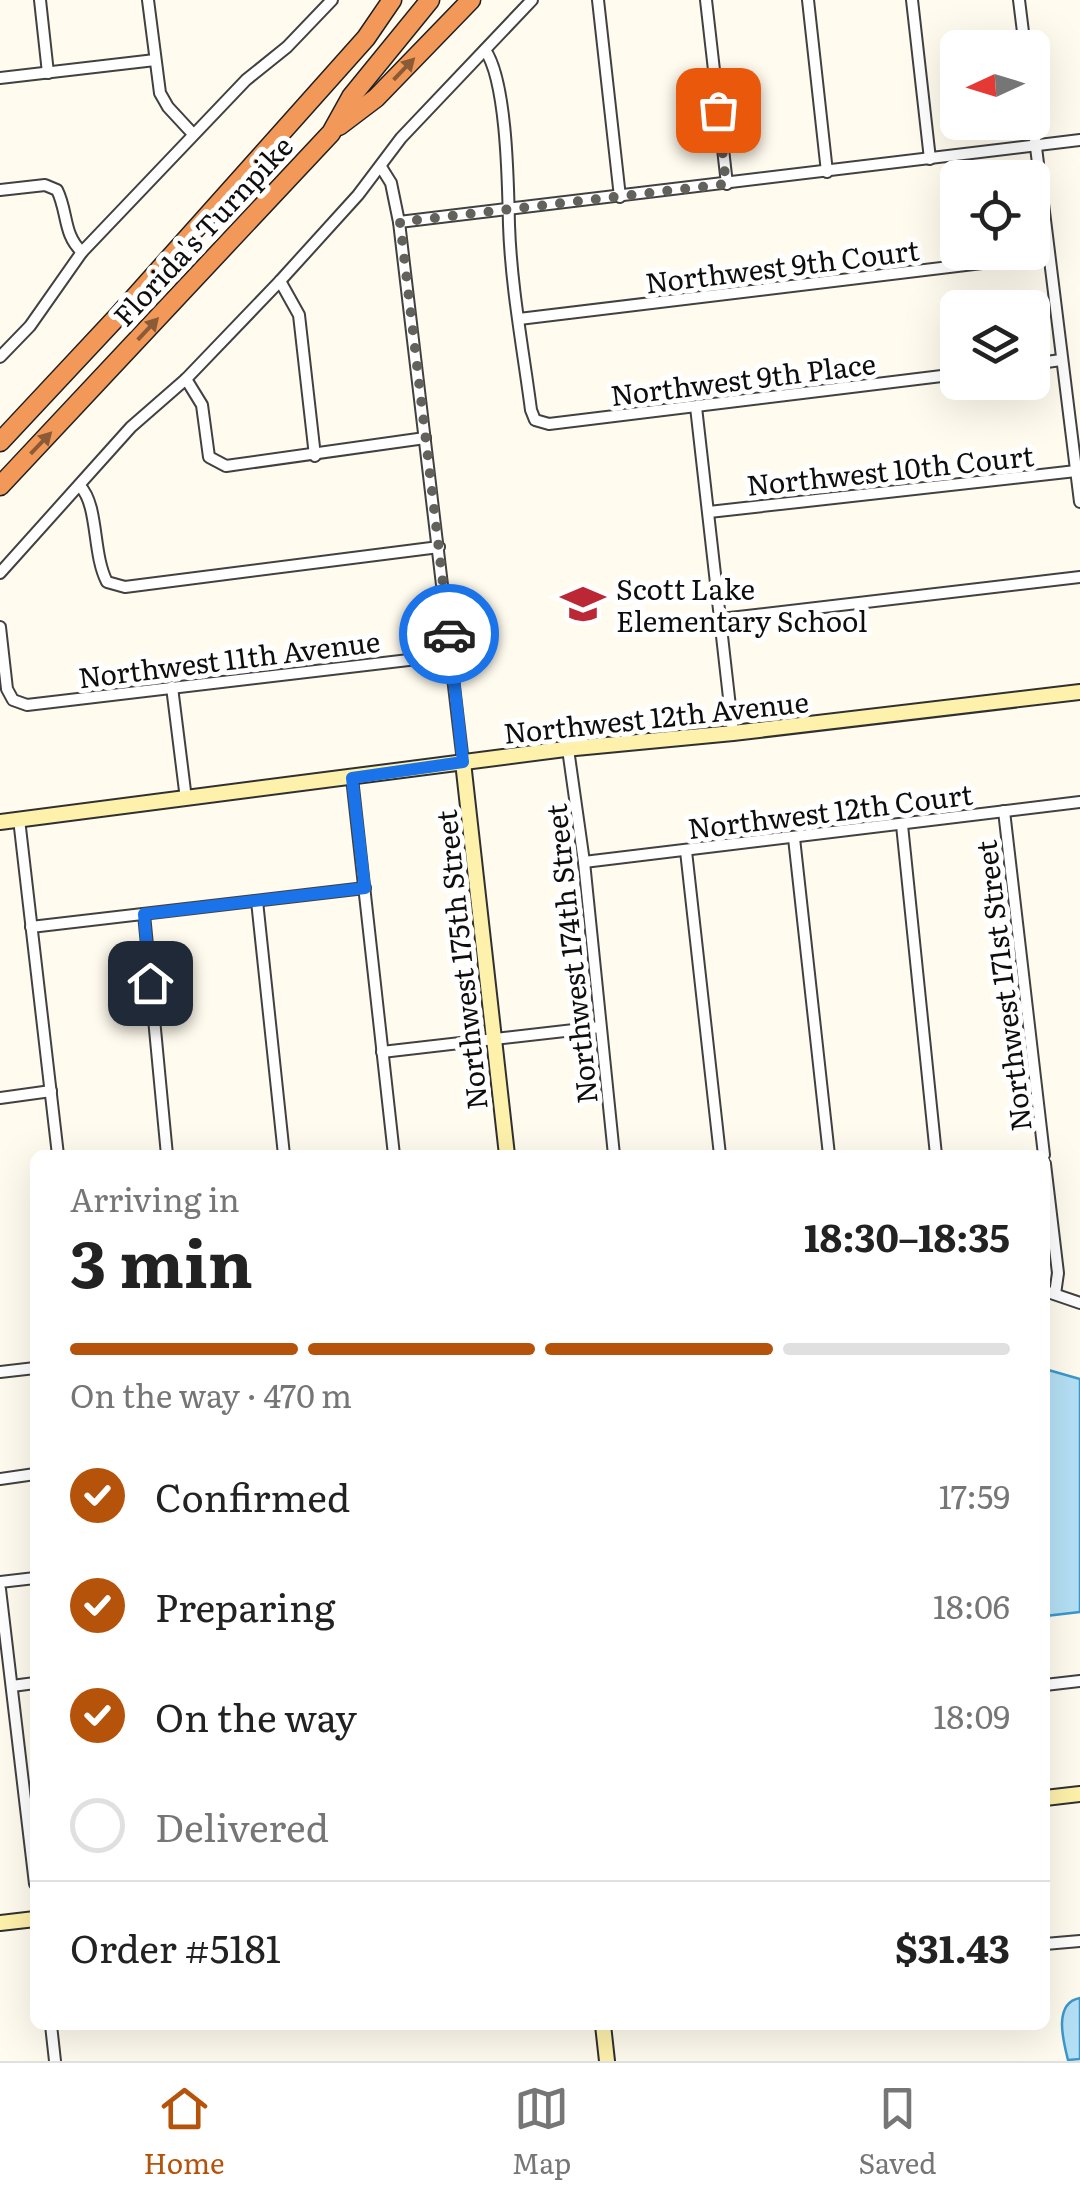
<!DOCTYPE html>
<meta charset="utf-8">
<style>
:root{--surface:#fff;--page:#f6f6f6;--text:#222;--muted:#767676;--line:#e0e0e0;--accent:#b45309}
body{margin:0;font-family:Literata,serif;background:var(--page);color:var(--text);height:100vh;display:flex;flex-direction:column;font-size:38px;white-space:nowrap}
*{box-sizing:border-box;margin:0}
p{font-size:32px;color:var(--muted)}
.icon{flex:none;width:55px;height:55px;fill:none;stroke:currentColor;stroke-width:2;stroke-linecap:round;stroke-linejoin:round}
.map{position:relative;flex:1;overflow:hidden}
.sheet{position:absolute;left:30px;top:1150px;width:1020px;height:880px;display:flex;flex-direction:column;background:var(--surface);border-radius:15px;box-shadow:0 10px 40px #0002}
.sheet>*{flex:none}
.needle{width:65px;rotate:266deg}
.controls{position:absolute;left:940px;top:30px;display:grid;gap:20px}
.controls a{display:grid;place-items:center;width:110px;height:110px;border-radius:15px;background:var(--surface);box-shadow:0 10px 40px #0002;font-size:50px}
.pin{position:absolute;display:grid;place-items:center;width:85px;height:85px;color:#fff;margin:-42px;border-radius:20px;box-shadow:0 5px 15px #0006}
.courier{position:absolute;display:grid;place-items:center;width:100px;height:100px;margin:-50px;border:8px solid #1a73e8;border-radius:50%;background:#fff;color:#222;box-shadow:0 2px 12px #0007}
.summary em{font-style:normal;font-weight:700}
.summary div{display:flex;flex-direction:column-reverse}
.summary{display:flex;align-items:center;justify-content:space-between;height:170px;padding:0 40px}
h1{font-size:65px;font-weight:700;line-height:75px}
.bar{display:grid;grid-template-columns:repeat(4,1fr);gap:15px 10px;align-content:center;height:120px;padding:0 40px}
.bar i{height:12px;border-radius:8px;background:var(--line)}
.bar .selected{background:var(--accent)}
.bar p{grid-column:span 4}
.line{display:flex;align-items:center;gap:25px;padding:0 40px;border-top:2px solid var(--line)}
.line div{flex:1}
ol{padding:0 40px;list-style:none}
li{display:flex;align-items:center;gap:30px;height:110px}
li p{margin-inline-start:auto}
li .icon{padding:10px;border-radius:50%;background:var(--accent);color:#fff;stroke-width:4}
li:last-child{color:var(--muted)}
li i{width:55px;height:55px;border:5px solid var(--line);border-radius:50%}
.menu{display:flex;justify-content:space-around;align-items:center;height:140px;border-top:2px solid var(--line);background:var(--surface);font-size:28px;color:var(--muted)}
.menu a{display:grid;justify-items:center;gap:5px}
.menu .selected{color:var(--accent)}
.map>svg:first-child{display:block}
</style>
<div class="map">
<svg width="1080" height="2061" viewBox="0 0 1080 2061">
<rect width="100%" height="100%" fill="#fffbee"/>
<!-- water -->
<g fill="#b4e0f5" stroke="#3c98cb" stroke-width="2.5">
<path d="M1045,1369L1080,1379V1612L1045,1616Z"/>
<path d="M1080,1998V2059L1068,2060C1063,2040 1053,2003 1080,1998Z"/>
</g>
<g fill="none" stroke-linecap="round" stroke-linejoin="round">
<!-- street casing -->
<g stroke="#414141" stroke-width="14">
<g id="street">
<path d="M40,0L48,73"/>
<path d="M148,0L160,93L168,107L193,134"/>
<path d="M598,0L620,197"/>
<path d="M706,0L727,184"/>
<path d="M808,0L827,172"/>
<path d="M912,0L930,159"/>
<path d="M1019,0L1025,48"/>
<path d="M485,50C507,81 508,184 509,225C511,286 523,349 531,410L535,420L549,424L958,374"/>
<path d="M0,78L155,60"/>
<path d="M1032,115L1080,502"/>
<path d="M381,167L391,183L399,222L463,762"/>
<path d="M0,190L45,185L57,190C68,212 63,235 82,252"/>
<path d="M399,222L1080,140"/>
<path d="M280,281L299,315L315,456"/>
<path d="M519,319L1049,255"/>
<path d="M0,357L30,326L82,252L246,80L287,47L332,0"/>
<path d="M1032,364L1061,360"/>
<path d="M186,379L202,405L209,457L226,466L425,438"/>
<path d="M696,407L733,733"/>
<path d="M80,486C99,506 92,553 107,582L125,587L439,547"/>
<path d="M709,512L1076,471"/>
<path d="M0,573L131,427L186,379L280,281L358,195L401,138L532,0"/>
<path d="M721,619L1080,577"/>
<path d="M0,627L7,689L13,700L27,705L451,655"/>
<path d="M172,687L186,799"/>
<path d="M568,749L584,862L614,1155"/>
<path d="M352,778L394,1155"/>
<path d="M1004,811L1044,1155"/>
<path d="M19,819L58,1155"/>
<path d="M902,825L936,1155"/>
<path d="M794,838L829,1155"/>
<path d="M686,851L720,1155"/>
<path d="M584,862L1080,802"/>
<path d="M257,901L284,1155"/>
<path d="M144,914L167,1155"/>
<path d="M31,927L365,888"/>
<path d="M382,1052L600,1027"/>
<path d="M0,1098L51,1091"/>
<path d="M1045,1164L1058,1273L1055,1294"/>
<path d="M1045,1291L1080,1303"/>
<path d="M0,1372L35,1368"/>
<path d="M0,1479L35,1474"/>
<path d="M0,1582L35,1578"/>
<path d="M0,1589L35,1884"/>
<path d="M1045,1685L1080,1681"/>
<path d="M12,1686L35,1683"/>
<path d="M1045,1944L1080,1941"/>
<path d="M51,2025L55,2061"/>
</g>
</g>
<!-- secondary casing -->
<g stroke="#303030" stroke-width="18">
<g id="secondary">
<path d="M463,762L507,1155"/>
<path d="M0,822L565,749L733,733L1080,692"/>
<path d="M1045,1798L1080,1794"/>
<path d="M0,1923L35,1919"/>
<path d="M603,2025L607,2061"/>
</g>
</g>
<!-- highway casing -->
<g stroke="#1f1f1f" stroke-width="21">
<g id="highway">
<path d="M339,126L376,98L471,0"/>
<path d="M0,442L116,318L366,38L392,0"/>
<path d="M0,486L331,133L351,97L430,0"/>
</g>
</g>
<!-- street -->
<use href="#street" stroke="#fff" stroke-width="10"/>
<!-- secondary -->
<use href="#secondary" stroke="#fef1ab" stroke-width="14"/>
<!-- highway -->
<use href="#highway" stroke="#f29859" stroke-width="18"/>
</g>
<!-- one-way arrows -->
<defs><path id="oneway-solid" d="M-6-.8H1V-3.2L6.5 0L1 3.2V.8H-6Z" transform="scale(2.5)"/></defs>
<g fill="#8b5a37">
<use href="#oneway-solid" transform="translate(404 69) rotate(-46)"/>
<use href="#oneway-solid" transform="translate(148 329) rotate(-47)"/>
<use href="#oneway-solid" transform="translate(41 443) rotate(-46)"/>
</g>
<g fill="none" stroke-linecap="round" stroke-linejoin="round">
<!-- done -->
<path stroke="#62615c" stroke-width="10" stroke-dasharray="0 18" d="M449,634L400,222L726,184L718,110"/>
<!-- route -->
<path stroke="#1a73e8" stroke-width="12" d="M150,983L144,914L365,888L352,778L463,762L449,634"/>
</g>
<!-- icons -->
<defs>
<g id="school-bare" transform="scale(3.45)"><path d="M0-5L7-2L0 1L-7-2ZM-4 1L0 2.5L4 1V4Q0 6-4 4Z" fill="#bc2735" stroke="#fff" stroke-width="2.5" paint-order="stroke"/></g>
</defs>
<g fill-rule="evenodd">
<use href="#school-bare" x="583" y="604"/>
</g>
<g text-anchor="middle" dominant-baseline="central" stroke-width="10" stroke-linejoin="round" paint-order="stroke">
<!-- street labels -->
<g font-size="28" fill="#0e0e0e" stroke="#fff">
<text transform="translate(202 230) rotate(-47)">Florida's Turnpike</text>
<text transform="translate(782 265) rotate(-7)">Northwest 9th Court</text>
<text transform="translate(743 378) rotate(-7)">Northwest 9th Place</text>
<text transform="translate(890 469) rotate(-6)">Northwest 10th Court</text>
<text transform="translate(229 658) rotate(-7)">Northwest 11th Avenue</text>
<text transform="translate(656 716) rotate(-6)">Northwest 12th Avenue</text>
<text transform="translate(830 810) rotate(-7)">Northwest 12th Court</text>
<text transform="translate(570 954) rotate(-96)">Northwest 174th Street</text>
<text transform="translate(460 960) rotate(-96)">Northwest 175th Street</text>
<text transform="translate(1002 986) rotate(-97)">Northwest 171st Street</text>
</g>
<!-- poi labels -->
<g font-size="28" fill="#0e0e0e" stroke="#fff" text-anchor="start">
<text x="616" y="588">Scott Lake<tspan x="616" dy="32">Elementary School</tspan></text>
</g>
</g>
</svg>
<div class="controls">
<a><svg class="needle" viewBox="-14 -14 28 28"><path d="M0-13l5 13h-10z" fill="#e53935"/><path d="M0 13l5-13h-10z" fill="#767676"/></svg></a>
<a><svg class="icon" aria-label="locate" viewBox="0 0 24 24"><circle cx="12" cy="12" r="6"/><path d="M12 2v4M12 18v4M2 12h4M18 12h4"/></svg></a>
<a><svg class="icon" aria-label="layers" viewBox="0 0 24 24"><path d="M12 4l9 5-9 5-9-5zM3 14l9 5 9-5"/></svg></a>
</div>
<div class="pin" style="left:718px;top:110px;background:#ea580c"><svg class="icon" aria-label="bag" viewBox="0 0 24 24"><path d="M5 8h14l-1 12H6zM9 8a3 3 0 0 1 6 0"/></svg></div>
<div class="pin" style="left:150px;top:983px;background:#1f2937"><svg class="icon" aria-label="home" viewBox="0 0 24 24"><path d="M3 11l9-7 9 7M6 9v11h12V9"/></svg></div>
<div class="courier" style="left:449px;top:634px"><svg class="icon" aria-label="car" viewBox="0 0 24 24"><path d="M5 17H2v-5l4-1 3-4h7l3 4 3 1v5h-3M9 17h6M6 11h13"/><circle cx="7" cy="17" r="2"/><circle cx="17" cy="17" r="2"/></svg></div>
<section class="sheet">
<div class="summary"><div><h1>3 min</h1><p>Arriving in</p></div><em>18:30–18:35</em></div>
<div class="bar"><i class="selected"></i><i class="selected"></i><i class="selected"></i><i></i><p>On the way · 470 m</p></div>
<ol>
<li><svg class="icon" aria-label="check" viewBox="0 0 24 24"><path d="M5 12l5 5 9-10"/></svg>Confirmed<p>17:59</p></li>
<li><svg class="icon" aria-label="check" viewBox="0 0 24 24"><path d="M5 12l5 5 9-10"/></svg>Preparing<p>18:06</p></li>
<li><svg class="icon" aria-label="check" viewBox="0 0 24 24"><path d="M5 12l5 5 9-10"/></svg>On the way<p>18:09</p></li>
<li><i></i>Delivered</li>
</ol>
<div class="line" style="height:130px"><div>Order #5181</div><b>$31.43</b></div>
</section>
</div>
<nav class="menu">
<a class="selected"><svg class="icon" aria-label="home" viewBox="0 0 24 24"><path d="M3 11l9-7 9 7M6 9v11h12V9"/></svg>Home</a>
<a><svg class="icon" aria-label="map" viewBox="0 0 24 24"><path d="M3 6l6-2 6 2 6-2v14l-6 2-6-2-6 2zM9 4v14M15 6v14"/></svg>Map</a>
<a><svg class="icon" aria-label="saved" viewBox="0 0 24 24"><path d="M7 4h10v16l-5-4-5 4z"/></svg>Saved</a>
</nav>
